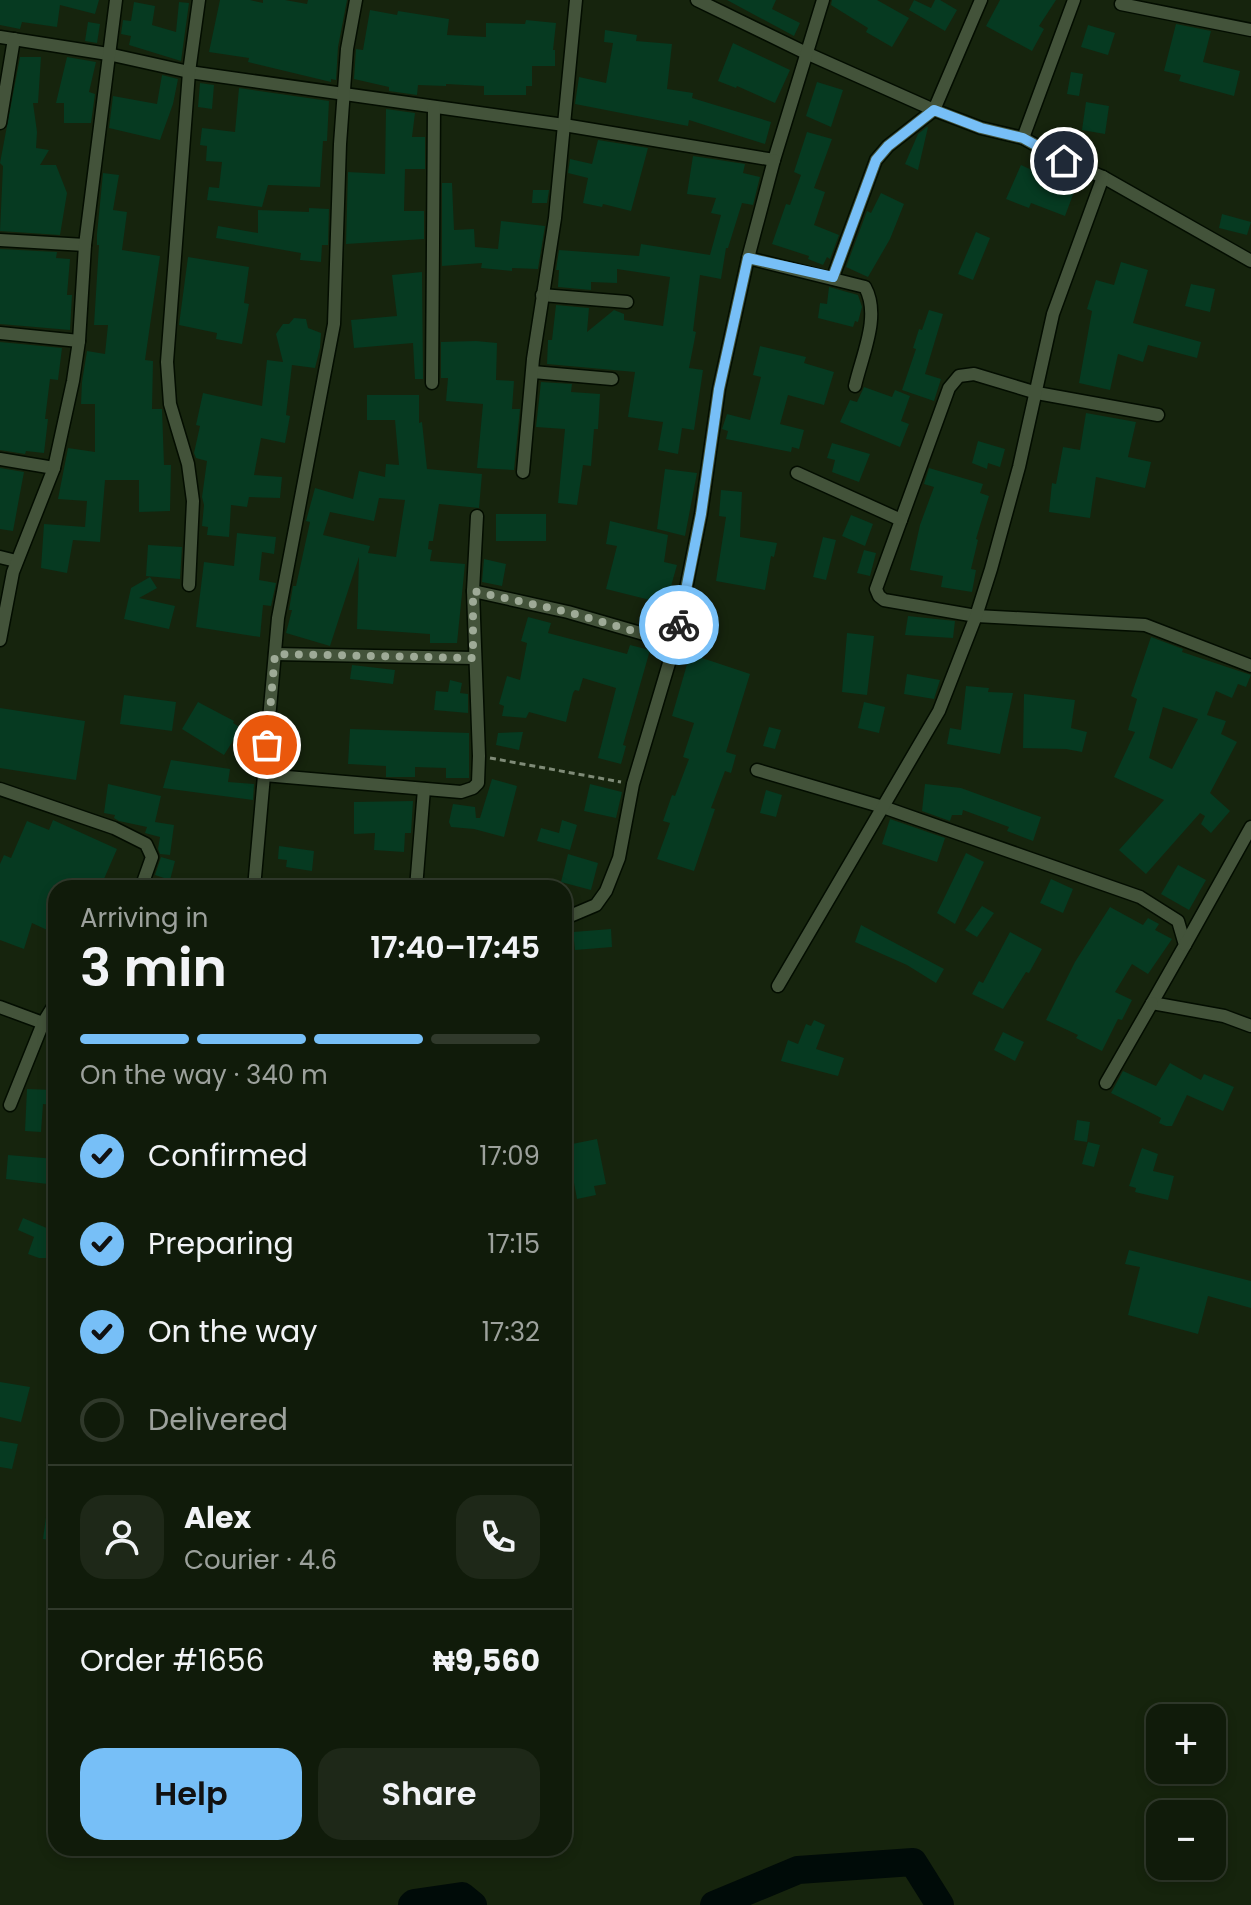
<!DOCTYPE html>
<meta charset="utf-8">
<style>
:root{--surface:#101b0a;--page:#1e2818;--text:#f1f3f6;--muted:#9ca19c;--line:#30392b;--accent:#77bff7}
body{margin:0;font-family:Poppins,sans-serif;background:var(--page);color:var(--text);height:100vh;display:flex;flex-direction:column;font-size:30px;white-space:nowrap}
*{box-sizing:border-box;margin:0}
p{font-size:26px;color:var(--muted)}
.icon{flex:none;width:44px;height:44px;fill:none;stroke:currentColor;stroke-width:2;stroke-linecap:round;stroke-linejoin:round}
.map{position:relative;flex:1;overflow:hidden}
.side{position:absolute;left:48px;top:880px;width:524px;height:976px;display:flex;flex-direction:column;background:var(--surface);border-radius:24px;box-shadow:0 4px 12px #0003,0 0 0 2px var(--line)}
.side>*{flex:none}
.tools{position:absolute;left:1146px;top:1704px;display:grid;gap:16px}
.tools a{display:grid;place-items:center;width:80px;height:80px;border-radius:16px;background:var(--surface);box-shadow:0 4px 12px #0003,0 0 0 2px var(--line);font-size:40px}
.pin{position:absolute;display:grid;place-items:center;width:68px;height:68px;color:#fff;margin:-34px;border:4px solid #fff;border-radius:50%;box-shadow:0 2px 8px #0007}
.courier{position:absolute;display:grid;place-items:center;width:80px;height:80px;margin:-40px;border:6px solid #77bff7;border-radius:50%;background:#fff;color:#222;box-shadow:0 2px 10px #0007}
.overview em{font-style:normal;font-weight:600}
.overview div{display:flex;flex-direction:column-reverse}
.overview{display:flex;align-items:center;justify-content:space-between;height:136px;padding:0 32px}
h1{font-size:52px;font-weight:600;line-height:60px}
.bar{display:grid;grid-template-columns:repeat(4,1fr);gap:12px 8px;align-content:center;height:96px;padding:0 32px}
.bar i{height:10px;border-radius:6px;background:var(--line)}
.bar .active{background:var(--accent)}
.bar p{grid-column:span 4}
.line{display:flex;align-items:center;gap:20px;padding:0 32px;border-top:2px solid var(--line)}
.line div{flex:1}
.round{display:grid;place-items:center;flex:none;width:84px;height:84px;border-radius:24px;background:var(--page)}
ol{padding:0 32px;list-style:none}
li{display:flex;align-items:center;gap:24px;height:88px}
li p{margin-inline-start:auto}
li .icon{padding:8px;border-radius:50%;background:var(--accent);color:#111;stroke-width:4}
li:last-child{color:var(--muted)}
li i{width:44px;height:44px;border:4px solid var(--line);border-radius:50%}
.cta{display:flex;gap:16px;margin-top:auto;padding:16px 32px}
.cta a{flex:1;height:92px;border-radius:24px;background:var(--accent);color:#111;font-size:32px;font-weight:600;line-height:92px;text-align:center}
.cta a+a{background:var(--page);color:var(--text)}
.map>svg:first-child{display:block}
</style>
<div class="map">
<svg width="1251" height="1905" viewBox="0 0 1251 1905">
<rect width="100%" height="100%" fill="#16240d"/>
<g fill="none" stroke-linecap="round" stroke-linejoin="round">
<!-- river -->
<g stroke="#000b08" stroke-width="28">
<path d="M412,1905L414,1903L462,1896L473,1905"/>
<path d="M714,1905L798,1870L913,1862L940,1905"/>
</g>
</g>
<!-- building -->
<g fill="#063a21" fill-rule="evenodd">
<path d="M0,0H99L95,14L60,5L57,27L22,22L20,29L0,25Z"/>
<path d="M220,0H250L263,3V0H285L307,4L308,0H347L338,47L336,80L331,79V82L248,62L249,58L209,52Z"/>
<path d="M727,0H776L772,9L800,23L794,36Z"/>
<path d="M832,0H877L909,18L892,47L866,32L868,28L831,5Z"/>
<path d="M914,0L931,8L935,0H940L957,10L945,31L909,10Z"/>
<path d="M1000,0H1056L1039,26L1044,29L1032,51L986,26Z"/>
<path d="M134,2L155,6L152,25L176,32L179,2L189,3L181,61L129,45L131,36L121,34L123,20L131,21Z"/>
<path d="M370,10L397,15L398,11L449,19L447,35L486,37V23L525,24L526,20L556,23L553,50H555V66H532V86H526V95H484V86L446,84V86L418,85L417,95L389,91V87L354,79L356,49L363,50Z"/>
<path d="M88,22L100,24L97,43L85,41Z"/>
<path d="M1176,24L1211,31L1203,62L1240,71L1234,96L1179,81L1181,75L1164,71Z"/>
<path d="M1088,25L1115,33L1108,55L1081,47Z"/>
<path d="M605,30L637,35L636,41L672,44L667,89L693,93L692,98L771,122L765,144L689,120L688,126L575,104L579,77L606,83L613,43L604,42Z"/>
<path d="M733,43L790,70L775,103L737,86L736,88L718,81Z"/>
<path d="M20,57H41L38,103H33L37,132L36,148L49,150L40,165H56L67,193L60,235L0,231L3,166L0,163Z"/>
<path d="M67,57L96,62L89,92L95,94L91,123H64V103H56Z"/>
<path d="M1071,72L1083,74L1079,96L1067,94Z"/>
<path d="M162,75L178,79L173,104L160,140L109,128L113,96L157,104Z"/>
<path d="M817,82L843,90L831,127L806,116Z"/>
<path d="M200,83L214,85L212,109L198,107Z"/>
<path d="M239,88L329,101L327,141H323L320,187L268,185L262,207L207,200L209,187L219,188L222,162L206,161L207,146L200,145L202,128L235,132Z"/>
<path d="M1086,102L1109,106L1105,134L1082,130Z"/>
<path d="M386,109L415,113L412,137H425V169H405L404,211H424V239L346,244L348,172L385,174Z"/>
<path d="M927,127H928L918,170L905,164L918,134Z"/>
<path d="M807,132L832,139L814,188L825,192L814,225L839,235L830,259L827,257L823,265L808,259L809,256L772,244L786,204L790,205L801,175L794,172Z"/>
<path d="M598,140L648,148L631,211L603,204L602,207L583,203L588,178L568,173L570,159L592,164Z"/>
<path d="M693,156L745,164L743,173L760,177L753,205L742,203L728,248H726L721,279L700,275L693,331L696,332L689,368L703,370L694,430L682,428L678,454L658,450L663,422L628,417L635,372L547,364L548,340H552L556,305L589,308L587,332L614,310L624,314V320L663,326L670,277L617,269V283L591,282V290L558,287L559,270H556L559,250L639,256L641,244L710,255L721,215L711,213L716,198L687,194Z"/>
<path d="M1021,165L1036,172L1034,177L1074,192L1065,216L1031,203L1029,208L1006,199Z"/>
<path d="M103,173L119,175L113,210L127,212L122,250L160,256L145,360L153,361L152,409H162L164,465H171L170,511L139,512V480H105L100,542L73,540L67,573L41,568L44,524L85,527L87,501L58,499L68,448L95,452V404H81L82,382L87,351L105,354L108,325H94L99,245H97V234Z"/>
<path d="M442,183H452L454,230L474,229L475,247L498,249L501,221L545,226L538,269L512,268V271L481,268L482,263L442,266Z"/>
<path d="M533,190H549L547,203H532Z"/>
<path d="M881,193L904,204L890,239L868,277L846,267L867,211L871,213Z"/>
<path d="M309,208L329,209L328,245H322L321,262L300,260L301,253L216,238L218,226L258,233V210L309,212Z"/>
<path d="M1222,214L1251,222L1247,235L1219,228Z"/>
<path d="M976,232L990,238L973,280L958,274Z"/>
<path d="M0,249L57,252L56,258L70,259L67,295H72L70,330L0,324Z"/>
<path d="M188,257L249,267L244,303L249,304L242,344L216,339L217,333L179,325Z"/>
<path d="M1121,262L1148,270L1133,323L1201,342L1197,358L1148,345L1143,362L1118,354L1110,390L1079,383L1092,311L1087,309L1096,280L1114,285Z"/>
<path d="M422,272L423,379H415L413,343L354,348L351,320L397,316L392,275Z"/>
<path d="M1191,284L1215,289L1210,312L1185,306Z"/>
<path d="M829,287L858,295L862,307L858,322L855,321L853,327L818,318L820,303L827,304Z"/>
<path d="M929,310L943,314L925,374L941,379L934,401L902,390L916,349L913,348L919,329L922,330Z"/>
<path d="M294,318L306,319L308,328L321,333L320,348L315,368L292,365L286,415L290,416L285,443L261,438L254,475L282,477L280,498L249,497L247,507L231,505L229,537L207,535L208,527L202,526L204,505L202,497L207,461L196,458L194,453L200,426L196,425L203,393L262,406L267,360L283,362L276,334L283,324H289Z"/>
<path d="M476,341L497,343L496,380L514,381L512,409H520L514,470L477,468L483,404L446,401L448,378H441V342Z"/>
<path d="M0,342L62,348L58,380L50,379L45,419H48L44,453L26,451L25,454L0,450Z"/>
<path d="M760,346L806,357L804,363L834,372L824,405L788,395L780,424L804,430L799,449L792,447L791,452L726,439L728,431L722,429L727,414L750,420L761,377L753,375Z"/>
<path d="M541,382L572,384L571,392L600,394L598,429H594L591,466L583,465L577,505L558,503L565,429L536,427Z"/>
<path d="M864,387L892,397L895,390L910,396L901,421L909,424L900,447L840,422L850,400L857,402Z"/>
<path d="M367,395H419V423L422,422L427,469L482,474L479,508L439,504L433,541H429L428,549L432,550L430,561L465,564L457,643H430V634L357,629L359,557L330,646L286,633L292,610H289L293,586H296L310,522L306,521L315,488L353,499L359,471L385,477L386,464L399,465L395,420H367ZM379,498L405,500L396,557L368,553L370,546L323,535L330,512L374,521Z"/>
<path d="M1086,413L1136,422L1128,457L1151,462L1145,488L1096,477L1090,518L1049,512L1052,483L1056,484L1063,447L1080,450Z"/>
<path d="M978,441L1005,449L1000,467L988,463L987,469L972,463Z"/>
<path d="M832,443L870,454L859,482L832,472L835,460L827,458Z"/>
<path d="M0,468L24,472L13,531L0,529Z"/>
<path d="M929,468L983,484L980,493L989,496L976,539L978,540L971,569L976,570L972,592L941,587L943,576L910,570L920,525L934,487L924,484Z"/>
<path d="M665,469L697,473L685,536L657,529Z"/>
<path d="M721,490L742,492L740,537L777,543L774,557L771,556L765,590L716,581L726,517L719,516Z"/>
<rect x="496" y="514" width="50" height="27"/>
<path d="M851,515L873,524L865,546L842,536Z"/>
<path d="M610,521L668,535L664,562L677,565L666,604L606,589L617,546L606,544Z"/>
<path d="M237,533L276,537L274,554L262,552L259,580L276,583L271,606L263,605L260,637L196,627L204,562L234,566Z"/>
<path d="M823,537L836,540L826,580L813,577Z"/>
<path d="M148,545L182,547L180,579L146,576Z"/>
<path d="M864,550L876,553L870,576L857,573Z"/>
<path d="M484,559L506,564L502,586L482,582Z"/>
<path d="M150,577L157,588L139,598L175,606L169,629L124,619L131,588Z"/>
<path d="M699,601L711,603L701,648L689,645Z"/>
<path d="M908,616L955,621L953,638L905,635Z"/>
<path d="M528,617L551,623L548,633L627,654L630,645L650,650L623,745L626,746L621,764L598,758L616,688L583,678L579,691L575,690L573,693L566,722L529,712L526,718L502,716L504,706L499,704L507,676L520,680L527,643L521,641Z"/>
<path d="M847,633L874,636L867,695L842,692Z"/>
<path d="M1151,637L1183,649L1182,652L1251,675L1246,687L1238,684L1232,698L1216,691L1207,715L1226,721L1221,734L1237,742L1210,793L1230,811L1211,833L1201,824L1205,816L1200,813L1146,874L1119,850L1164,800L1114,777L1135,732L1128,730L1137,699L1131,696ZM1163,707L1198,719L1172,769L1149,758Z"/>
<path d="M690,654L750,674L726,752L736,755L731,773L725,771L711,808L715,809L694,871L657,859L670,823L663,821L672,795L675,796L689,759L683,757L694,723L672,716Z"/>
<path d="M352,665L395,670L393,684L350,679Z"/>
<path d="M907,674L940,680L934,699L904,694Z"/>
<path d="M450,680L462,683L460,693L468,694V713L434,710L436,691L448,692Z"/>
<path d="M966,686L989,688L988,692L1013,693L1000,754L947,744L950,728L961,730Z"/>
<path d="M1024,694L1075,700L1071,728L1087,732L1082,752L1066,749L1023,748Z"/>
<path d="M124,695L176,702L172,731L120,724Z"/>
<path d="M198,702L234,721L233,723L241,728L224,755L182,729Z"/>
<path d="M864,702L885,707L879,733L858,728Z"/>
<path d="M0,708L85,721L76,780L0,768Z"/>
<path d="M769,727L781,730L775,749L763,746Z"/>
<path d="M350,729L469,733V778H446V768L415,767V777H386V766L348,764Z"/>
<path d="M523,732L519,750L496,745L498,733Z"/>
<path d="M171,760L230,769L228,782L254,784L253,800L163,788Z"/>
<path d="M492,779L517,786L504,837L474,829L451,827L449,822L453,804L475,807L476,818H480Z"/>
<path d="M108,784L161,796L155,822L174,825L170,855L160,854L158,849L160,837L145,833L147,827L119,821L114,818L115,815L104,813Z"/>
<path d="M590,784L622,792L616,818L584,811Z"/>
<path d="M925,784L961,788L1041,817L1033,841L1007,831L1009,827L963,810L962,815H952L950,821L922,811Z"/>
<path d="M766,790L782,795L776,817L760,813Z"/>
<path d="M413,801L411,833H405L404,852L374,850L375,833L354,834V802Z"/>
<path d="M890,819L945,838L937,862L882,844Z"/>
<path d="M53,820L117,849L100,888H56V934L32,923L24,949L0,940V864L4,855L11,858L27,821L49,830Z"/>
<path d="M562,820L577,825L570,850L537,841L541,828L559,833Z"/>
<path d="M279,846L314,851L312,871L286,867L287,860L278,859Z"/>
<path d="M966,853L984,862L955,924L937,913Z"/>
<path d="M568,854L598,863L591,890L561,882Z"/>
<path d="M161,857L175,861L170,880L155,875Z"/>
<path d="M1178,865L1206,880L1189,910L1161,894Z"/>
<path d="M1051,879L1073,889L1063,913L1040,903Z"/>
<path d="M982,906L994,913L977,937L965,930Z"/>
<path d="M1110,907L1143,925L1148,918L1159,924L1155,930L1172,939L1148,974L1132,964L1115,992L1132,1000L1122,1020L1118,1019L1102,1051L1076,1038L1078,1035L1046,1020L1075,962Z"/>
<path d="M861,925L944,969L936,983L907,965L855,942Z"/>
<path d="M611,929L612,947L575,950L573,932Z"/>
<path d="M1010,932L1042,949L1029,973L1026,972L1003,1009L972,994L979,981L983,983Z"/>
<path d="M814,1020L825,1025L816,1049L844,1058L838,1076L781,1061L788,1040L798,1044L806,1024L811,1026Z"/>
<path d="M1003,1032L1024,1042L1015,1061L994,1050Z"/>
<path d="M1170,1063L1201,1080L1204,1074L1234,1087L1223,1111L1187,1095L1172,1126H1166L1159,1123L1161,1118L1144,1109L1111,1093L1123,1071L1156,1086Z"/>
<path d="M27,1089L53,1090V1105L43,1104L41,1132L25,1131Z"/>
<path d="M1077,1120L1090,1122L1087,1142L1074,1140Z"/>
<path d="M597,1139L606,1184L594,1186L596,1195L577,1199L567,1145Z"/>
<path d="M1088,1142L1100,1145L1094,1167L1082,1164Z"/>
<path d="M1142,1148L1158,1154L1153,1171L1174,1176L1168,1200L1135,1192L1136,1188L1129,1186Z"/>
<path d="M8,1155L56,1159V1185L6,1179Z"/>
<path d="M23,1218L56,1232V1258H39L28,1254L34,1237L18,1230Z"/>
<path d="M1129,1250L1251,1281V1308L1208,1296L1198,1334L1128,1315L1140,1267L1125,1264Z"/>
<path d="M0,1382L30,1387L21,1422L0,1417Z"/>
<path d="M0,1441L18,1444L12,1469L0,1467Z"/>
<path d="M48,1503H56V1541L43,1539Z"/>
</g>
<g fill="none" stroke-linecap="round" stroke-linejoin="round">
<!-- street casing -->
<g stroke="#030d00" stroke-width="15">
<g id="street">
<path d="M697,0L806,53L934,110L981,128L1023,138L1064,161L1103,177L1251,261"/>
<path d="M1121,4L1251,30"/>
<path d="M0,37L108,54L189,72L564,125L774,160L823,0"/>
<path d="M0,123L14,39"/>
<path d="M1023,138L1074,0"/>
<path d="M0,240L85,245"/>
<path d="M748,258L865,287C881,316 862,355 855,386"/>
<path d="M833,277L876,160L888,146L934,110L981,0"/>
<path d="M542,295L627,302"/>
<path d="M0,333L79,341"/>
<path d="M533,372L612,379"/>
<path d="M432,383L434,107"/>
<path d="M1158,415L1037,393L974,374L959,376L949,388L876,589L879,596L884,600L976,616L1145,625L1251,666"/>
<path d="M0,459L54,468"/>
<path d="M523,472L533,359L555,218L576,0"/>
<path d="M797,473L901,520"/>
<path d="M0,557L16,561"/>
<path d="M189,585L193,501L188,464L170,404L167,362L189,72L199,0"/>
<path d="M473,591L568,612L675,643"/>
<path d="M0,640L13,572L54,468L73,381L79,341L85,245L116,0"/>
<path d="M275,654L473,658"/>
<path d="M757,770L883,807L1140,897L1178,921L1185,945L1152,1003L1224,1016L1251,1026"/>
<path d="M264,775L461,792L473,788L478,783L479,756L473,591L477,516"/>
<path d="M0,789L114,828L146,844L152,857L141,888"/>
<path d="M254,888L278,618L334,324L340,144L347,49L356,0"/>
<path d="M416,888L424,789"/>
<path d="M564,922L570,916L596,905L606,891L619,858L633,784L675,643L701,514L719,389L748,258L774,160"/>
<path d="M1185,945L1251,827"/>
<path d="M778,986L939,711L976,616L991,569L1019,467L1053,314L1103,177"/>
<path d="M0,1007L43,1023L56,1025"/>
<path d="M1106,1083L1152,1003"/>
<path d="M10,1105L43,1023L56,1002"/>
</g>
</g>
<!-- path -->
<path stroke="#7f8b77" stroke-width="3" stroke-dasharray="6 4" stroke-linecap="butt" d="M490,758L621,782"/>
<!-- street -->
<use href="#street" stroke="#43533a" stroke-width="12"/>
</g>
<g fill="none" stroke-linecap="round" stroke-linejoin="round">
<!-- done -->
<path stroke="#9eaa97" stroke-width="8" stroke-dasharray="0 14.4" d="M267,745L275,654L473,658V591L568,612L675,643L679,625"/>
<!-- route -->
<path stroke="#77bff7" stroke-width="10" d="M679,625L701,514L719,389L748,258L833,277L876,160L888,146L934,110L981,128L1023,138L1064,161"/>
</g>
</svg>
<div class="tools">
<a>+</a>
<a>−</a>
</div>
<div class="pin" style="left:267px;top:745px;background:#ea580c"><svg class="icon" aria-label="bag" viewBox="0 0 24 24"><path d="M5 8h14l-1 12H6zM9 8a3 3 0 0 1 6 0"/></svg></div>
<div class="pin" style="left:1064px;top:161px;background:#1f2937"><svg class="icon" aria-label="home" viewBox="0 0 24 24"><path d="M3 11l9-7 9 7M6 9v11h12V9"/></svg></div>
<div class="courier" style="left:679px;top:625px"><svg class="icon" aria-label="bike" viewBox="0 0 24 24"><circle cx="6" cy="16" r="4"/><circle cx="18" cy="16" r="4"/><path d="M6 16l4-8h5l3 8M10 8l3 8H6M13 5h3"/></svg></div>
<section class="side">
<div class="overview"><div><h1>3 min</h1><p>Arriving in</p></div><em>17:40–17:45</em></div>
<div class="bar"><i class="active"></i><i class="active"></i><i class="active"></i><i></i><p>On the way · 340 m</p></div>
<ol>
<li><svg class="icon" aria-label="check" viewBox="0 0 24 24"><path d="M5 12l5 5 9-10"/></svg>Confirmed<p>17:09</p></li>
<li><svg class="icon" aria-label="check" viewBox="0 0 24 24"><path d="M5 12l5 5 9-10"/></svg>Preparing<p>17:15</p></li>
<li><svg class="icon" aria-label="check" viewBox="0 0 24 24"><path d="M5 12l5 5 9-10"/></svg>On the way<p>17:32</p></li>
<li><i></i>Delivered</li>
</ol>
<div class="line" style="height:144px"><a class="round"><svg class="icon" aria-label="person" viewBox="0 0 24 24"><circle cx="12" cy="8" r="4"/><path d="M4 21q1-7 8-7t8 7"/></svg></a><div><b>Alex</b><p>Courier · 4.6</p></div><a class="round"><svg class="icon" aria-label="phone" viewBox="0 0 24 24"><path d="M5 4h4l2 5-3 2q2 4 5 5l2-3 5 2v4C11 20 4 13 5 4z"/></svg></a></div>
<div class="line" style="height:104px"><div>Order #1656</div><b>₦9,560</b></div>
<div class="cta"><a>Help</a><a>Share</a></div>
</section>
</div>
